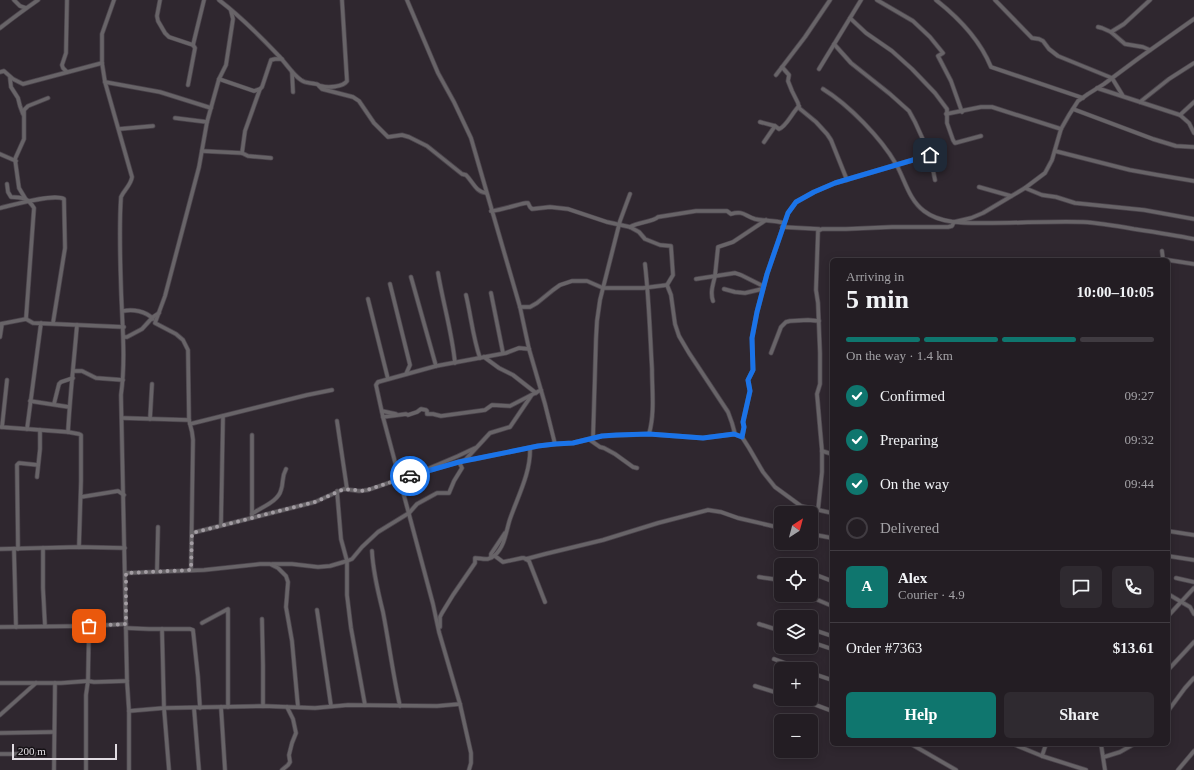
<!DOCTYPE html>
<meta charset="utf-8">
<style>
:root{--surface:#231d23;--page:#2f2a30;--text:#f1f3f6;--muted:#a3a2a6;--line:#403b41;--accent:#0f766e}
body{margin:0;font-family:Georgia,serif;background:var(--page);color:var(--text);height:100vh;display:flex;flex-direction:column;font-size:15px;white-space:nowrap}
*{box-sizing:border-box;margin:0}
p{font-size:13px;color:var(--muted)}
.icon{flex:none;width:22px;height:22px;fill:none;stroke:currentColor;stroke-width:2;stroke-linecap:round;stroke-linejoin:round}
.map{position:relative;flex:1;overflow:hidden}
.panel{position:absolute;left:830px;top:258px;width:340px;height:488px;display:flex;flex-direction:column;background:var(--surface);border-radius:6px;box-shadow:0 2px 10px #0003,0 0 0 1px var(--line)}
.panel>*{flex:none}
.needle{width:26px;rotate:36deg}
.controls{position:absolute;left:774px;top:506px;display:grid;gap:8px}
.controls a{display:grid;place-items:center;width:44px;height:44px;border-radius:6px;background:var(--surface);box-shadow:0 2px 10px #0003,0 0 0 1px var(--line);font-size:20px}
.scale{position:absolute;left:12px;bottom:10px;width:105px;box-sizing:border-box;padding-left:4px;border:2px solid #e1dce2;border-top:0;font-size:11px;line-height:14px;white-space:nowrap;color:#e1dce2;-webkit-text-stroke:3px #151115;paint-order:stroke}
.pin{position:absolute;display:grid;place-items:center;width:34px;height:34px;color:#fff;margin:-17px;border-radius:8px;box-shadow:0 2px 6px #0006}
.courier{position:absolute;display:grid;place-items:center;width:40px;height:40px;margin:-20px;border:3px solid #1a73e8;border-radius:50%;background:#fff;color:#222;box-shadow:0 1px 5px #0007}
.summary em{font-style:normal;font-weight:600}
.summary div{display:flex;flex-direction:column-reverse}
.summary{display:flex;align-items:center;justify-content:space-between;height:68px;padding:0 16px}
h1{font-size:26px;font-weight:600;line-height:30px}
.bar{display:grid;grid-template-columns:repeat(4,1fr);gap:6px 4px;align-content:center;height:48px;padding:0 16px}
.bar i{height:5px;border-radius:3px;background:var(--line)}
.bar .on{background:var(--accent)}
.bar p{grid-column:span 4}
.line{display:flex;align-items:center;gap:10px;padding:0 16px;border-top:1px solid var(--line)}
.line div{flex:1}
.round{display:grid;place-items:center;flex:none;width:42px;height:42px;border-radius:6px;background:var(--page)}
ol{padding:0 16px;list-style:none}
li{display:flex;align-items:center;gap:12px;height:44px}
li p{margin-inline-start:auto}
li .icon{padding:4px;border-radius:50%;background:var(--accent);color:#fff;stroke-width:4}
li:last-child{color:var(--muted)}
li i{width:22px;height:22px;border:2px solid var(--line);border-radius:50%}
.cta{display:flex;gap:8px;margin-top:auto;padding:8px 16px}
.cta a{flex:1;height:46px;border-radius:6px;background:var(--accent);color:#fff;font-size:16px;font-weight:600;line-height:46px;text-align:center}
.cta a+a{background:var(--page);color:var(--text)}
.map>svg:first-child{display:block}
</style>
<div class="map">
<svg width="1194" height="770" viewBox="0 0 1194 770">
<rect width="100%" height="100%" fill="#2f272f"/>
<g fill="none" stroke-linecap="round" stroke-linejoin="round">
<!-- street casing -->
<g stroke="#4b444c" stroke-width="5">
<g id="street">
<path d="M14,0L20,6L26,8"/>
<path d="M67,0L66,53L62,65L63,68L67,72"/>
<path d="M114,0L102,34V63L105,82L132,177C131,185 124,190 121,197C119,227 120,257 121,287C122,323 126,358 121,395L127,681L129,711V770"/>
<path d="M160,0L157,16L158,21L165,33L169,37L193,45"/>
<path d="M219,0C240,16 260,36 278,55C286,63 292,74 301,80C306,84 310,82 316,84C318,84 319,86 321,86C328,88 343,87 347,81L342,0"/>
<path d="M407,0L438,73L454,102L471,138L520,307L529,349L545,404L555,444"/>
<path d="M877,0L913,21L930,37L943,53L938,56L951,81L962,112"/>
<path d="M936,0C959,18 980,40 991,67L1083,98"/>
<path d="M995,0L1032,38L1039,39L1043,41L1049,49L1058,56L1112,78L1123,96"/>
<path d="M850,18L866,33L892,51L912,69L935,93L947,109V123L953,140L955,143L981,136"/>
<path d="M1098,27L1102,28L1111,32L1125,44L1143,47L1150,50"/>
<path d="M0,28C13,18 25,9 38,0"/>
<path d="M1111,32L1124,24L1150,0"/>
<path d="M834,44L851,63L890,94L909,111L915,122L930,155L935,180"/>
<path d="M782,67L789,75L788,81L792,91L798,103L799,108L816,122L827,134L831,140L847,180"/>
<path d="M819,69L861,0"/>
<path d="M0,72L4,71L13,79L23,84L102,63"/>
<path d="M292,72L293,92"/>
<path d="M776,75L805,37L830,0"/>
<path d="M10,78L11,87L18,98L20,106L23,114"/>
<path d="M219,79L254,91L260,89L262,87L271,60L275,59H282"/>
<path d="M105,82L160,92L211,108"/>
<path d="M188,85L195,48L193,45L204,0"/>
<path d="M319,86L322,89L353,97L359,101L374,123L388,137L402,135L409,137L427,146L462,174L466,175C473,182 476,192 486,193"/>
<path d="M1097,88L1180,115L1189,123L1194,133"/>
<path d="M823,89C849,105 881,138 896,164C905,180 909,200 924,211C942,225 970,223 992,223C1022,223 1052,221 1083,222C1100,223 1117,226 1134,229C1154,232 1174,235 1194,239"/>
<path d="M1140,102L1169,79L1194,63"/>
<path d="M1073,109L1153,139L1176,146L1194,147"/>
<path d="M946,114L981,107H992L1061,129"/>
<path d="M1180,115L1194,102"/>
<path d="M175,118L207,122"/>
<path d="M760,122L775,126L779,129C786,127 792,113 799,106"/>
<path d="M119,129L153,126"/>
<path d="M764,142L775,126"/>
<path d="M202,151L242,153L248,156L271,158"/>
<path d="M1055,151L1130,170L1158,175L1194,181"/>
<path d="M242,153L245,131L260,89"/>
<path d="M0,154L16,161"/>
<path d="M7,184L8,192L11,197C24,198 27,197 34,208L26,319"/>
<path d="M979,187L1011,196"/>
<path d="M1025,188L1042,195L1056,197L1075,203L1144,210L1194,219"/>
<path d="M25,198L19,188L15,159L24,139V110L28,106L48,98"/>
<path d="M0,208C13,205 54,193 64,199L65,248L53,323"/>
<path d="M491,211C503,210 514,205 526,203H528L530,207L532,209L550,207L568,209L607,222L630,227L639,232L645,239L660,245L671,246L673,275L667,285"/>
<path d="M630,227C638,222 653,222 658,217L696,211H727L731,214C743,210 745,216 755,219C763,221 774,220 784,223"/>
<path d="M782,227L819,229"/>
<path d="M1162,251L1163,259L1168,260"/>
<path d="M1168,260L1194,264"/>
<path d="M438,273C443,303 452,332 455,363"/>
<path d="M411,277L436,366"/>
<path d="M696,279L735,273L741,275L763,286"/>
<path d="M390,284L410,365L406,374"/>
<path d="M667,285L671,295L675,324L679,336L689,353L728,412L732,423L735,434L742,437L749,448L763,472L775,487L801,506L832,513"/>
<path d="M724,289L735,292L745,293L762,289"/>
<path d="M491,293L503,353"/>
<path d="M466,295C471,316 473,338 480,358"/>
<path d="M368,299L388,379"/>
<path d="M713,301C710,292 713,285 715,276C716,266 717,257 718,247L733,242L766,220"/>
<path d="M520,307H530L537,303L553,290L560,285L572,281H587L603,288H643L667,285"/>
<path d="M123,311C133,309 146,311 153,319"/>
<path d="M0,324L26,319L33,323L124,327"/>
<path d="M0,337L2,324"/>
<path d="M124,337H127L142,329L153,317L159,313"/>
<path d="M771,353L781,327L786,322L790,321L808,320L819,321"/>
<path d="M484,357L499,368L513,375L536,393"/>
<path d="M74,371H82L96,378L123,380"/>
<path d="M30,401L69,407"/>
<path d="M54,404L59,384L61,382L73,378"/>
<path d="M382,411L396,414"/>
<path d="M383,417L406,414L408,415L417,412L421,409L426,410L427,411V414H433L441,416L485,410L492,405L510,406L541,390"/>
<path d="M122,418L189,420L192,432L193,440L191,570"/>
<path d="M150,419L152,384"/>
<path d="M189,420L188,350L183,340L176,334L155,323L165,296L199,167L207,122L219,79L226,65L233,19L231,11"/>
<path d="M337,421L347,489"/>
<path d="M190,424L307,395L332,390"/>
<path d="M0,427L68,432L79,434L81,435V481L79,547"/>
<path d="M2,427L7,380"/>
<path d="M27,429L41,323"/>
<path d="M68,432C70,396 74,361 77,325"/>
<path d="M649,434L703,438L735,434"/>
<path d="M742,437L744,427L743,422L750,391L748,380L753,370L752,338L757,312L767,274L788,213L796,202L814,192L835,183L930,155"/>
<path d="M593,439L596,339L597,321L600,300L620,221L630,194"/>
<path d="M590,440L600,447L604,448L615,454L633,467L637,468"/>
<path d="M822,451L832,454"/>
<path d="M466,459L490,433L510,427L531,396"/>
<path d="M425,470L458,456L475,448"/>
<path d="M37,477L40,449V430"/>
<path d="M337,491L341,539L347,561V595L351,628L365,705"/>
<path d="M81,497L118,491L124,495"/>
<path d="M818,510L822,472V451L817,394L820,384V353L818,303L816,290L818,231L822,229H846L892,227H948L952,226L954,222L971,218L983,213L1025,188L1045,173L1052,160L1061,129L1069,115L1078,101L1088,94L1104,84L1139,58L1194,19"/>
<path d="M252,514C261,507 278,502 281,490C284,482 281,478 286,469"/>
<path d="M252,517V435"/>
<path d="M221,525L223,416"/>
<path d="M1168,531L1194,535"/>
<path d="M192,533L315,502L344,489L359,491L368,490L400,479L465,460L475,459L538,446L555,444L573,443L602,436L649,434C655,413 652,390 652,369C650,334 649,299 645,264"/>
<path d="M811,534L832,538"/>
<path d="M43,548V588L45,626"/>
<path d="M0,549L79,547L125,548"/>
<path d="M14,549L16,627"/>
<path d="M18,549L17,465L19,463L38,465"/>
<path d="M372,551C373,572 378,592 383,612C389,643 393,675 400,706"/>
<path d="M495,556L503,562L522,558H524L529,561L545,602"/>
<path d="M1168,556L1194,560"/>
<path d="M491,557V554L505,533"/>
<path d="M526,559L545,554L603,540L658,523L708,510L721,512L738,518L781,528"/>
<path d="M785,562L792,565"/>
<path d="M272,564H292L318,567L330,566L347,561L352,559L362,547L378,532L409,513L417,504L437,493H449L454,481L462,468L459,462"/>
<path d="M157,571L158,527"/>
<path d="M126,573L204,570L260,564H270L278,568L286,576L288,582L286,607L292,641L298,707"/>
<path d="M811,573L832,581"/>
<path d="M759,577L773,579L781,584"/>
<path d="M1176,578L1194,582"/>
<path d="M1168,594L1190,607L1194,614"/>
<path d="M806,595L832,606"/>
<path d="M317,610L331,706"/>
<path d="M1168,616L1194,588"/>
<path d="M262,619L263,665V706"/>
<path d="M202,623L228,609V707"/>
<path d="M759,624L781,631"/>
<path d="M0,627L89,626L126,624"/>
<path d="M440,627V617L442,613L453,595L475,563V558C482,558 488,562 495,555C505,546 506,531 510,519C518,496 531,472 530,448"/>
<path d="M126,628L149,629H190L193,630L198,677L200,708"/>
<path d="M162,629L164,708L169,770"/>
<path d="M811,629L832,636"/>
<path d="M811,642L832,649"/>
<path d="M774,659L801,669"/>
<path d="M1168,670L1194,642"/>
<path d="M811,673L832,680"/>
<path d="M0,683H61L88,681L94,682L127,681"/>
<path d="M755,686L781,694"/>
<path d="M800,699L832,711"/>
<path d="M221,707L225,770"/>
<path d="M194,708L199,770"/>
<path d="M129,711L164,708L263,706L315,708L348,705L437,706L460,704"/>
<path d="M1168,711L1185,688L1194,678"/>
<path d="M0,715L36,683"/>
<path d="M0,733L54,732"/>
<path d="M911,744L956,770"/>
<path d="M1013,744L1042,756L1086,770"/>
<path d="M1101,744L1105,770"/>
<path d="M0,754H35"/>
<path d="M1042,756L1046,744"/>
<path d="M1104,757L1120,752L1134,744"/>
<path d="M54,770L55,683"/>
<path d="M86,770V695L88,681L89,626"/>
<path d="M282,770L288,765L290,762L289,755L292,743L296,733L293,719L287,707"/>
<path d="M469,770L471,763V753L460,704L439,632L433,604L383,417L376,385L378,382L436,366L506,353L519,348L529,349"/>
<path d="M1178,770L1194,751"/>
</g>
</g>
<!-- street -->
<use href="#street" stroke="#686468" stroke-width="3.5"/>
</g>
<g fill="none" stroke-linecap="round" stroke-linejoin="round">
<!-- done -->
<path stroke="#a39da3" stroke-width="4" stroke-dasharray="0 7.2" d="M89,626L126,624V573L191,570L192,533L315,502L344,489L364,491L410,476"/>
<!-- route -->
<path stroke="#1a73e8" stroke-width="5" d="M410,476L459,462L474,459L538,446L555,444L573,443L602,436L616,435L649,434L703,438L734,434L742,437L744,427L743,422L750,391L748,380L753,370L752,338L757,312L767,274L788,213L796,202L814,192L835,183L930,155"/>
</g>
</svg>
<div class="controls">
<a><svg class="needle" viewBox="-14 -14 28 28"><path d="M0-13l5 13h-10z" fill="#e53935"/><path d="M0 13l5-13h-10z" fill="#a3a2a6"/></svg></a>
<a><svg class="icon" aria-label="locate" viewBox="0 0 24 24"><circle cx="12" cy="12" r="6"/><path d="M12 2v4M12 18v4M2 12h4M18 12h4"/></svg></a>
<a><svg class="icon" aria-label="layers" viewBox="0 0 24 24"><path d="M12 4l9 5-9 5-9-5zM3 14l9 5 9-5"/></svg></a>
<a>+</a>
<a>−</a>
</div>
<div class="scale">200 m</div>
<div class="pin" style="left:89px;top:626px;background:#ea580c"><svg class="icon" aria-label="bag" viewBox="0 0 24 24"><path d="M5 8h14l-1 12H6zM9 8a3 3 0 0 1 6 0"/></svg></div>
<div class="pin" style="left:930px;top:155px;background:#1f2937"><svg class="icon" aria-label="home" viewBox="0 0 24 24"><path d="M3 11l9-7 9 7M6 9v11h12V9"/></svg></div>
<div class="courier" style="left:410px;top:476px"><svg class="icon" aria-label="car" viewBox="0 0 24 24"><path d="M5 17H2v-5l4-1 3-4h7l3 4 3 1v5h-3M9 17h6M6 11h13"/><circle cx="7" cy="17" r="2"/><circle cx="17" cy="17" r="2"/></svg></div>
<section class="panel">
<div class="summary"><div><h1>5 min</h1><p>Arriving in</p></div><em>10:00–10:05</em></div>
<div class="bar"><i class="on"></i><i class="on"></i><i class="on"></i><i></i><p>On the way · 1.4 km</p></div>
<ol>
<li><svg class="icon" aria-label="check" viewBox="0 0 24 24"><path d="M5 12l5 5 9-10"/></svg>Confirmed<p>09:27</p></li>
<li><svg class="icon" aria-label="check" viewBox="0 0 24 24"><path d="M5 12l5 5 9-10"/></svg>Preparing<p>09:32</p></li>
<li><svg class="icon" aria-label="check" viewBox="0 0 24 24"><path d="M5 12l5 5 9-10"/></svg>On the way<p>09:44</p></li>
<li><i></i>Delivered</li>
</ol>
<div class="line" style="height:72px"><b class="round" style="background:var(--accent);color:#fff">A</b><div><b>Alex</b><p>Courier · 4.9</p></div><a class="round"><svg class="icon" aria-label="chat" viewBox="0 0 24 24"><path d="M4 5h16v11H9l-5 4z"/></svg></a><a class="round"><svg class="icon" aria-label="phone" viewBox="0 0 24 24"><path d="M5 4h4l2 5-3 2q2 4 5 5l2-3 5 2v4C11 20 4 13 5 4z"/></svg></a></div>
<div class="line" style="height:52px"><div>Order #7363</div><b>$13.61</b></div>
<div class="cta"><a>Help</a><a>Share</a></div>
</section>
</div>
